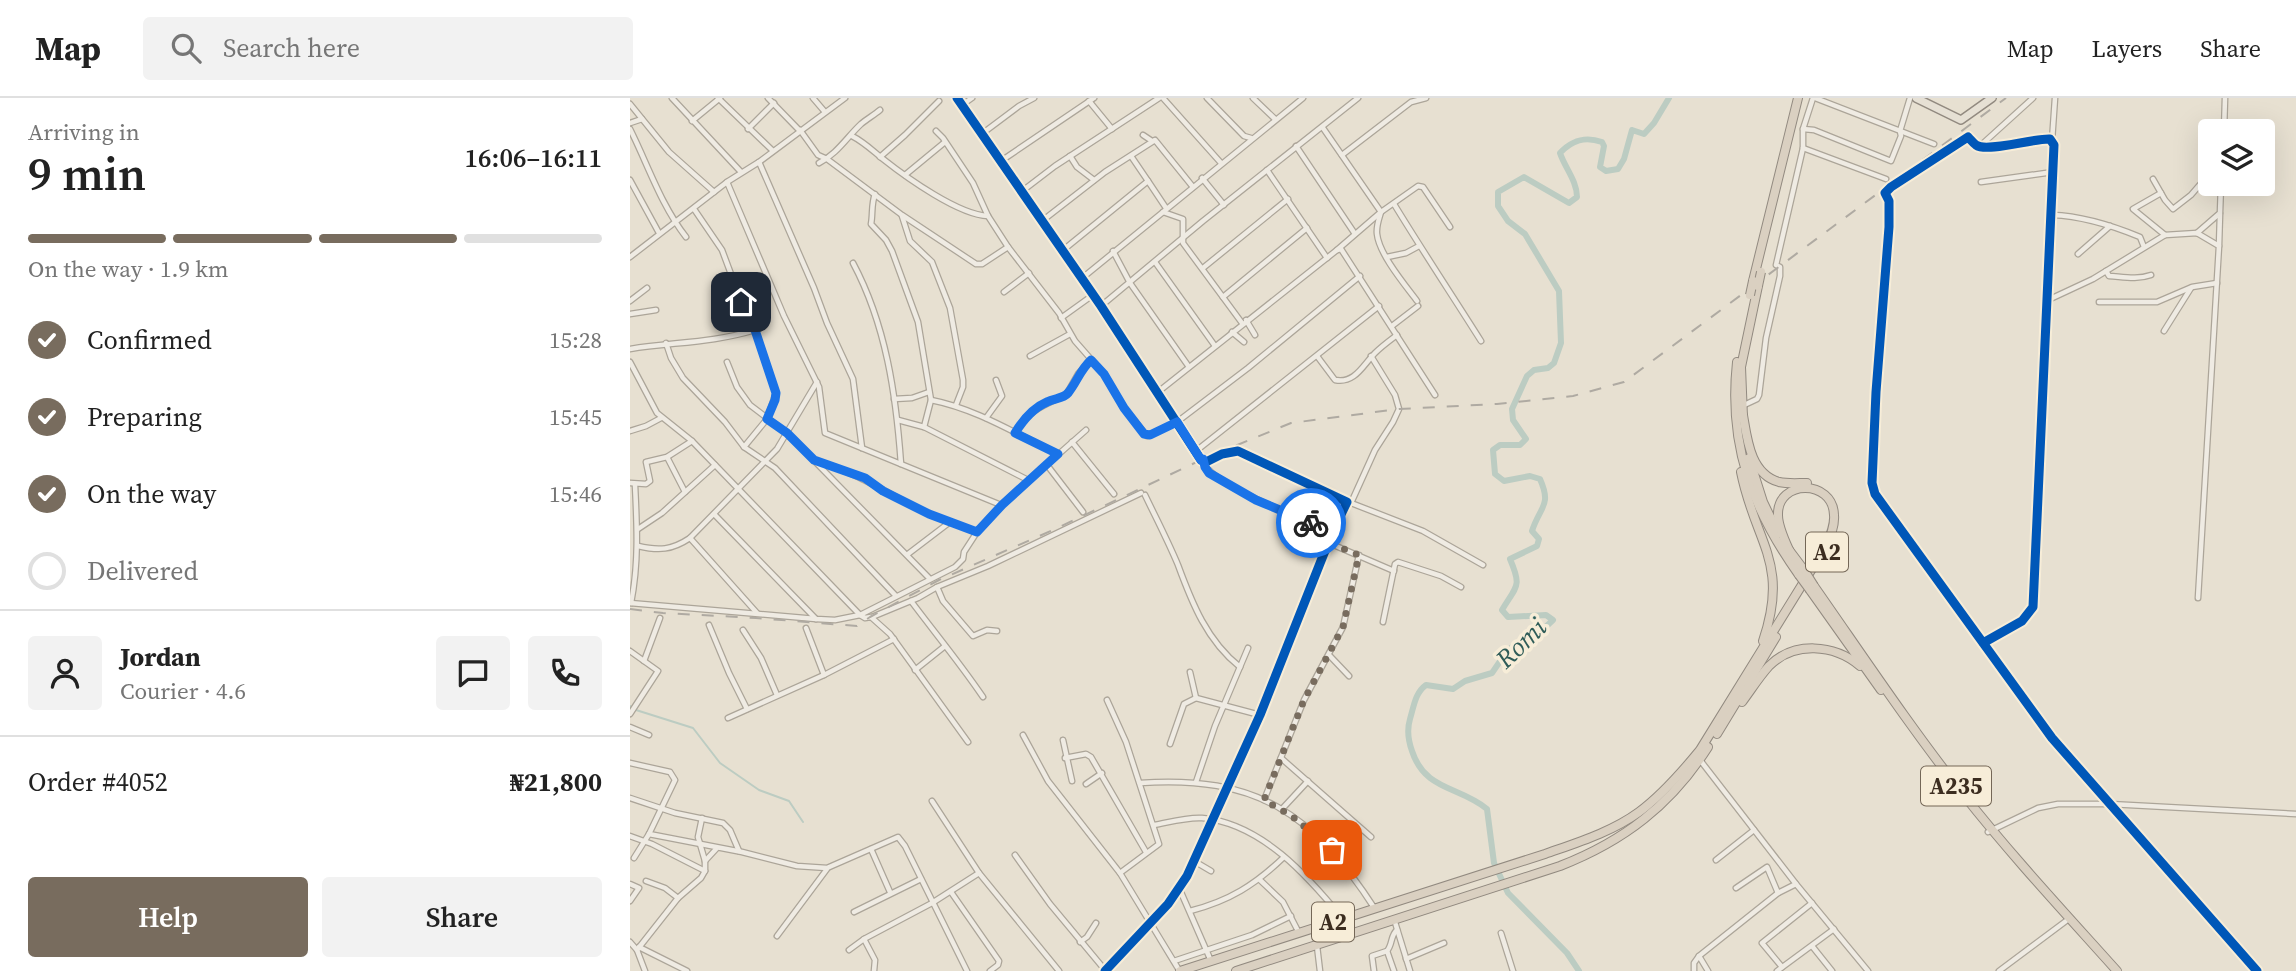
<!DOCTYPE html>
<meta charset="utf-8">
<style>
:root{--surface:#fff;--page:#f2f2f2;--text:#222;--muted:#767676;--line:#e0e0e0;--accent:#786c5e}
body{margin:0;font-family:"Source Serif 4",serif;background:var(--page);color:var(--text);height:100vh;display:flex;flex-direction:column;font-size:26px;white-space:nowrap}
*{box-sizing:border-box;margin:0}
p{font-size:23px;color:var(--muted)}
.icon{flex:none;width:38px;height:38px;fill:none;stroke:currentColor;stroke-width:2;stroke-linecap:round;stroke-linejoin:round}
.map{position:relative;flex:1;overflow:hidden}
.drawer{display:flex;flex-direction:column;background:var(--surface);width:630px}
.drawer>*{flex:none}
.controls{position:absolute;left:1568px;top:21px;display:grid;gap:14px}
.controls a{display:grid;place-items:center;width:77px;height:77px;border-radius:7px;background:var(--surface);box-shadow:0 7px 28px #0002;font-size:35px}
.pin{position:absolute;display:grid;place-items:center;width:60px;height:60px;color:#fff;margin:-30px;border-radius:14px;box-shadow:0 4px 10px #0006}
.courier{position:absolute;display:grid;place-items:center;width:70px;height:70px;margin:-35px;border:5px solid #1a73e8;border-radius:50%;background:#fff;color:#222;box-shadow:0 2px 9px #0007}
.headline em{font-style:normal;font-weight:600}
.headline div{display:flex;flex-direction:column-reverse}
.headline{display:flex;align-items:center;justify-content:space-between;height:119px;padding:0 28px}
h1{font-size:46px;font-weight:600;line-height:52px}
.bar{display:grid;grid-template-columns:repeat(4,1fr);gap:10px 7px;align-content:center;height:84px;padding:0 28px}
.bar i{height:9px;border-radius:5px;background:var(--line)}
.bar .selected{background:var(--accent)}
.bar p{grid-column:span 4}
.line{display:flex;align-items:center;gap:18px;padding:0 28px;border-top:2px solid var(--line)}
.line div{flex:1}
.round{display:grid;place-items:center;flex:none;width:74px;height:74px;border-radius:7px;background:var(--page)}
ol{padding:0 28px;list-style:none}
li{display:flex;align-items:center;gap:21px;height:77px}
li p{margin-inline-start:auto}
li .icon{padding:7px;border-radius:50%;background:var(--accent);color:#fff;stroke-width:4}
li:last-child{color:var(--muted)}
li i{width:38px;height:38px;border:4px solid var(--line);border-radius:50%}
.action{display:flex;gap:14px;margin-top:auto;padding:14px 28px}
.action a{flex:1;height:80px;border-radius:7px;background:var(--accent);color:#fff;font-size:28px;font-weight:600;line-height:80px;text-align:center}
.action a+a{background:var(--page);color:var(--text)}
header{display:flex;align-items:center;gap:42px;box-sizing:border-box;height:98px;padding:0 35px;background:var(--surface);border-bottom:2px solid var(--line)}
header strong{font-size:33px}
nav{display:flex;gap:38px;margin-inline-start:auto;font-size:24px}
.search{width:490px;height:63px;background:var(--page);display:flex;align-items:center;gap:18px;box-sizing:border-box;padding:0 24px;border-radius:7px;color:var(--muted);font-size:26px}
main{display:flex;flex:1;min-height:0}
.map>svg:first-child{display:block}
</style>
<header>
<strong>Map</strong>
<div class="search"><svg class="icon" aria-label="search" viewBox="0 0 24 24"><circle cx="10" cy="10" r="6"/><path d="M15 15l6 6"/></svg>Search here</div>
<nav><a>Map</a><a>Layers</a><a>Share</a></nav>
</header>
<main>
<section class="drawer">
<div class="headline"><div><h1>9 min</h1><p>Arriving in</p></div><em>16:06–16:11</em></div>
<div class="bar"><i class="selected"></i><i class="selected"></i><i class="selected"></i><i></i><p>On the way · 1.9 km</p></div>
<ol>
<li><svg class="icon" aria-label="check" viewBox="0 0 24 24"><path d="M5 12l5 5 9-10"/></svg>Confirmed<p>15:28</p></li>
<li><svg class="icon" aria-label="check" viewBox="0 0 24 24"><path d="M5 12l5 5 9-10"/></svg>Preparing<p>15:45</p></li>
<li><svg class="icon" aria-label="check" viewBox="0 0 24 24"><path d="M5 12l5 5 9-10"/></svg>On the way<p>15:46</p></li>
<li><i></i>Delivered</li>
</ol>
<div class="line" style="height:126px"><a class="round"><svg class="icon" aria-label="person" viewBox="0 0 24 24"><circle cx="12" cy="8" r="4"/><path d="M4 21q1-7 8-7t8 7"/></svg></a><div><b>Jordan</b><p>Courier · 4.6</p></div><a class="round"><svg class="icon" aria-label="chat" viewBox="0 0 24 24"><path d="M4 5h16v11H9l-5 4z"/></svg></a><a class="round"><svg class="icon" aria-label="phone" viewBox="0 0 24 24"><path d="M5 4h4l2 5-3 2q2 4 5 5l2-3 5 2v4C11 20 4 13 5 4z"/></svg></a></div>
<div class="line" style="height:91px"><div>Order #4052</div><b>₦21,800</b></div>
<div class="action"><a>Help</a><a>Share</a></div>
</section>
<div class="map">
<svg width="1666" height="873" viewBox="0 0 1666 873">
<rect width="100%" height="100%" fill="#e7e0d1"/>
<g fill="none" stroke-linecap="round" stroke-linejoin="round">
<!-- stream -->
<g stroke="#bcccc2" stroke-width="2">
<path d="M0,608L1,609"/>
<path d="M6,612L63,630L90,665L129,692L159,703L173,724"/>
</g>
<!-- river -->
<path stroke="#bcccc2" stroke-width="6" d="M949,873L937,855L878,795L864,765L857,711C829,688 795,693 782,653C778,642 777,631 780,621C784,608 785,595 796,587L823,591L835,583L862,575L877,553L889,544L903,541L923,522L916,517L878,519L872,512C887,487 892,489 880,461L907,448L909,441L902,433C910,408 922,408 910,381L900,378L874,383L865,376L863,352L870,347H890L896,341L883,322L882,311L897,278L904,272L918,270L924,265L931,245L929,193L895,136L878,123L868,108V94L894,79L939,105L947,99C947,83 935,70 930,55C942,42 955,38 972,44L974,48L970,69L976,73L988,71L994,61L1002,32L1014,36L1024,25L1039,0"/>
<!-- minor casing -->
<g stroke="#aca599" stroke-width="7">
<g id="minor">
<path d="M42,0L111,74"/>
<path d="M88,0L142,52"/>
<path d="M138,0L169,32"/>
<path d="M183,0L195,14"/>
<path d="M327,0L471,208L571,362L576,364L592,356L608,353L717,404L702,435L630,617L557,778L538,806L475,873"/>
<path d="M533,0L591,65"/>
<path d="M577,0L614,38L621,40"/>
<path d="M623,0L645,21"/>
<path d="M1185,0L1304,46"/>
<path d="M459,3L482,31"/>
<path d="M0,6L39,54L84,94"/>
<path d="M332,7L342,0"/>
<path d="M62,23L90,0"/>
<path d="M0,25L12,21"/>
<path d="M693,30L751,114C749,121 746,128 747,136C749,156 775,187 787,203"/>
<path d="M0,31C18,67 31,107 56,139"/>
<path d="M118,31L144,5"/>
<path d="M1173,31L1184,32L1261,63L1271,38L1270,33L1280,0"/>
<path d="M170,32L188,57L197,61L272,117L346,166H352L378,149"/>
<path d="M306,33L313,40L343,85L358,118L378,149L429,215L445,243L474,276L494,310L517,338L547,324L618,270L730,178"/>
<path d="M1594,33L1595,0"/>
<path d="M353,35L389,8L404,0"/>
<path d="M513,37L522,43"/>
<path d="M222,38C234,44 243,53 253,61C277,80 329,117 358,118"/>
<path d="M1422,43L1425,0"/>
<path d="M666,48L725,136"/>
<path d="M1349,49L1403,0"/>
<path d="M1173,50L1256,81"/>
<path d="M712,57L781,4L796,0"/>
<path d="M440,58L447,69L464,82"/>
<path d="M501,58L518,83"/>
<path d="M250,59L275,37L309,3"/>
<path d="M371,63L464,0"/>
<path d="M129,64L184,190L197,225L223,281L232,350"/>
<path d="M189,65C207,56 217,39 231,26C237,21 244,17 250,12"/>
<path d="M637,72L697,160"/>
<path d="M275,77L315,44"/>
<path d="M572,80L594,107"/>
<path d="M1523,81L1535,102L1543,111L1561,97L1580,75"/>
<path d="M0,82L29,135"/>
<path d="M97,84L154,218L189,289L195,335L371,407"/>
<path d="M1351,84L1423,74"/>
<path d="M391,94L425,68L529,0"/>
<path d="M1531,95L1503,111L1535,137"/>
<path d="M245,96C241,107 243,116 241,126L256,142L262,153L288,224L301,302L294,329"/>
<path d="M764,106C792,152 822,197 851,243"/>
<path d="M64,111L92,152L120,227L125,232L146,295L137,321L114,349"/>
<path d="M533,114L553,121V145L612,225"/>
<path d="M1422,117C1453,118 1481,127 1510,139L1514,149"/>
<path d="M272,118L280,143L302,164L320,210L333,282V289L326,307"/>
<path d="M412,123L475,74L525,42L563,89"/>
<path d="M1567,135L1590,115L1591,86"/>
<path d="M1589,148L1590,116"/>
<path d="M707,152L751,114L788,88L793,89L820,129"/>
<path d="M432,153L518,83L536,110"/>
<path d="M483,153L500,185L559,269"/>
<path d="M1448,156L1480,128"/>
<path d="M0,159L97,84L129,64L215,0"/>
<path d="M757,159L776,155L789,148"/>
<path d="M525,164L585,248"/>
<path d="M223,165C256,227 266,296 271,366"/>
<path d="M573,170L658,101"/>
<path d="M1476,173L1479,178C1494,179 1507,182 1521,177"/>
<path d="M451,181L673,0"/>
<path d="M86,183L103,182"/>
<path d="M374,194L399,175"/>
<path d="M593,199L677,130"/>
<path d="M1418,202L1463,181L1535,137L1567,135L1589,148L1568,500"/>
<path d="M0,203L17,190"/>
<path d="M1469,204H1527L1562,189L1587,185"/>
<path d="M471,208L573,123L728,0"/>
<path d="M0,216L26,212"/>
<path d="M431,220L463,197"/>
<path d="M616,222L625,237"/>
<path d="M762,228L788,208"/>
<path d="M1534,233L1561,190"/>
<path d="M602,234L614,244"/>
<path d="M36,245L41,260L53,280L95,324L114,349L145,370L266,498"/>
<path d="M0,251C44,244 82,245 125,232"/>
<path d="M400,258L440,236"/>
<path d="M687,258L705,282C725,286 733,267 745,255C752,248 759,243 767,237"/>
<path d="M0,264L27,315L62,343L230,517L235,520L241,519L260,536L338,644"/>
<path d="M97,264L107,289L120,307L157,335L300,481"/>
<path d="M528,294L707,152L711,151L805,297"/>
<path d="M264,301L282,300L299,294"/>
<path d="M301,302C347,311 386,336 428,356"/>
<path d="M1112,308L1127,301L1129,297L1136,240L1150,178V169L1146,167L1173,50V31L1183,0"/>
<path d="M356,320L372,298L366,282"/>
<path d="M268,322L294,329L398,382"/>
<path d="M0,333L16,328L31,320"/>
<path d="M385,335C399,312 412,308 436,297L448,276L461,262"/>
<path d="M442,344L484,396"/>
<path d="M566,353L749,208"/>
<path d="M37,359L55,394"/>
<path d="M185,363C225,373 258,396 295,414C311,422 330,427 347,434"/>
<path d="M574,364C579,386 678,423 702,435"/>
<path d="M417,367L453,414"/>
<path d="M0,385L16,386L20,383L16,364L37,359L62,343"/>
<path d="M515,397C526,420 538,443 548,467C562,505 577,543 610,569"/>
<path d="M721,405L745,352L763,324L769,311L765,297L741,258"/>
<path d="M721,405L793,433L853,467"/>
<path d="M84,416L186,521"/>
<path d="M8,431L32,415L85,367"/>
<path d="M60,440L127,515"/>
<path d="M699,445L764,473"/>
<path d="M8,448C29,453 42,452 60,440L147,351L187,284"/>
<path d="M278,456L320,424"/>
<path d="M307,489L313,503L343,538L357,532L367,533"/>
<path d="M281,503C305,535 330,565 353,599"/>
<path d="M0,505L186,521L205,522L230,517L325,469L333,461L334,454L347,434L371,407L456,332"/>
<path d="M1,505C9,465 7,427 5,387"/>
<path d="M242,519L288,500L307,489L358,468L511,395"/>
<path d="M753,524L765,466L768,464L811,478L831,489"/>
<path d="M79,527L99,575L117,611"/>
<path d="M176,530L194,577"/>
<path d="M113,532L131,560L147,597"/>
<path d="M1353,545L1392,523L1403,509L1424,47L1420,41C1404,40 1357,55 1346,47C1343,45 1341,42 1338,39L1261,89L1255,95L1259,103V129L1246,294L1242,385L1245,396L1422,640L1627,873"/>
<path d="M0,553L28,573L0,616"/>
<path d="M699,557L719,578"/>
<path d="M14,563L30,520"/>
<path d="M285,572L315,548"/>
<path d="M560,574L566,600"/>
<path d="M477,602L496,644L529,746L490,775"/>
<path d="M98,620L194,577L264,541"/>
<path d="M0,629L19,637"/>
<path d="M393,637L418,683L490,775L549,872"/>
<path d="M433,642L442,683"/>
<path d="M540,646L554,606L566,600L630,617"/>
<path d="M435,660L456,656L461,659L516,754"/>
<path d="M651,660L741,739"/>
<path d="M1070,662L1166,786L1238,873"/>
<path d="M0,665L40,674L45,682L19,736L4,760"/>
<path d="M566,684L585,628L618,550"/>
<path d="M510,685C626,677 683,715 745,811"/>
<path d="M456,686L472,675"/>
<path d="M0,700L45,715L93,725L100,732L109,753"/>
<path d="M634,702L674,602L713,529L729,457"/>
<path d="M302,703L349,775L429,873"/>
<path d="M652,711L678,683"/>
<path d="M524,727C540,724 557,719 572,720C631,725 678,778 713,821"/>
<path d="M1358,734L1408,710L1428,706H1480L1666,716"/>
<path d="M19,736L112,754L167,768L197,770L268,739L275,748L337,873"/>
<path d="M0,738L22,746L75,773"/>
<path d="M241,751L260,794"/>
<path d="M385,757L420,806L475,872"/>
<path d="M1086,762L1124,732"/>
<path d="M75,763L87,750"/>
<path d="M564,763L581,773"/>
<path d="M630,782L653,804L669,835"/>
<path d="M0,786L9,790L0,803"/>
<path d="M1106,790L1137,769L1148,795"/>
<path d="M550,792L581,863"/>
<path d="M321,794L369,863L368,867L360,873"/>
<path d="M48,800L71,780L75,773V763L68,739L72,720"/>
<path d="M560,813C599,803 625,787 654,759"/>
<path d="M224,814L291,781"/>
<path d="M764,821L780,873"/>
<path d="M871,835L883,873"/>
<path d="M147,838L197,771"/>
<path d="M234,841L245,862L244,873"/>
<path d="M0,844L7,852L15,873"/>
<path d="M450,844L457,839L466,825"/>
<path d="M687,848L690,873"/>
<path d="M1182,848L1202,873"/>
<path d="M9,849L57,873"/>
<path d="M7,852L48,800L35,790L16,783"/>
<path d="M219,852L234,841L302,805L349,775"/>
<path d="M757,853L764,873"/>
<path d="M1069,858L1078,873"/>
<path d="M776,861L814,845"/>
<path d="M544,863L622,837L661,818"/>
<path d="M1152,869L1132,845L1182,805"/>
<path d="M744,873L742,858L757,853C763,846 760,838 767,832"/>
<path d="M1064,873V865L1069,858L1148,795L1166,786"/>
<path d="M1147,873L1204,831"/>
<path d="M1369,873L1436,823"/>
</g>
</g>
<!-- major casing -->
<g stroke="#928a80" stroke-width="10">
<path id="major" d="M1286,0L1331,22L1362,0"/>
</g>
<!-- highway casing -->
<g stroke="#928a80" stroke-width="10">
<g id="highway">
<path d="M1123,183L1168,0"/>
<path d="M1107,264C1098,347 1122,411 1169,477"/>
<path d="M1113,317C1117,340 1120,376 1149,384C1158,386 1168,385 1177,385"/>
<path d="M1113,319L1111,269L1128,188"/>
<path d="M1119,360L1133,404L1148,435"/>
<path d="M1111,374C1125,445 1160,464 1133,543"/>
<path d="M1159,452L1174,472"/>
<path d="M1184,488C1233,558 1280,629 1333,696C1381,757 1435,815 1487,873"/>
<path d="M1180,492L1251,592"/>
<path d="M1112,604C1121,592 1129,579 1139,568C1164,543 1204,546 1230,568"/>
<path d="M1087,636L1146,539"/>
<path d="M550,873L915,756C946,745 982,734 1009,714C1032,697 1052,674 1070,652L1196,448C1200,439 1205,428 1204,417C1203,381 1147,381 1148,417C1148,429 1155,443 1160,454"/>
<path d="M606,873L930,768C994,743 1041,707 1078,649"/>
</g>
</g>
<!-- minor -->
<use href="#minor" stroke="#efebe3" stroke-width="4.5"/>
<!-- major -->
<use href="#major" stroke="#e6e0d4" stroke-width="7"/>
<!-- highway -->
<use href="#highway" stroke="#dad0c1" stroke-width="8"/>
<!-- rail -->
<path stroke="#afaaa2" stroke-width="2" stroke-dasharray="12 12" stroke-linecap="butt" d="M0,511L33,515L126,520L227,528L240,519L309,482L423,432L573,361L661,325L769,311L867,306L943,298L994,284L1376,0"/>
<!-- highway-bridge casing -->
<g stroke="#928a80" stroke-width="10" stroke-linecap="butt">
<g id="highway-bridge">
<path d="M1128,188L1131,174"/>
<path d="M1120,197L1123,183"/>
<path d="M1174,472L1184,488"/>
<path d="M1169,477L1180,492"/>
</g>
</g>
<!-- highway-bridge -->
<use href="#highway-bridge" stroke="#dad0c1" stroke-width="8"/>
<!-- cycleway casing -->
<g stroke="#f7edd8" stroke-width="13">
<g id="cycleway">
<path d="M327,0L471,208L571,362L576,364L592,356L608,353L717,404L702,435L630,617L557,778L538,806L475,873"/>
<path d="M1353,545L1392,523L1403,509L1424,47L1420,41C1404,40 1357,55 1346,47C1343,45 1341,42 1338,39L1261,89L1255,95L1259,103V129L1246,294L1242,385L1245,396L1422,640L1627,873"/>
</g>
</g>
<!-- cycleway -->
<use href="#cycleway" stroke="#0057b8" stroke-width="9"/>
</g>
<g fill="none" stroke-linecap="round" stroke-linejoin="round">
<!-- done -->
<path stroke="#786c5e" stroke-width="7" stroke-dasharray="0 12.6" d="M681,425L702,435L699,445L729,457L713,529L674,602L634,702L662,718L702,752"/>
<!-- route -->
<path stroke="#1a73e8" stroke-width="9" d="M111,204L120,227L125,232L146,295L145,302L137,321L157,335L184,362L235,380L253,393L299,416L347,434L372,407L428,356L385,335C393,322 403,310 417,304C424,300 433,301 438,295C447,284 450,272 461,262L474,276L494,310L514,336L520,337L547,324L571,362L573,361L575,369L579,375L626,402L681,425"/>
</g>
<g text-anchor="middle" dominant-baseline="central" stroke-width="7" stroke-linejoin="round" paint-order="stroke">
<!-- shield labels -->
<g fill="#f7edd8" stroke="#746757" stroke-width="2">
<rect x="1176" y="434.5" width="42" height="39" rx="5"/>
<rect x="1291" y="668.5" width="70" height="39" rx="5"/>
<rect x="682" y="804.5" width="42" height="39" rx="5"/>
</g>
<g font-size="23" font-weight="bold" fill="#3c2d20">
<text x="1197" y="454">A2</text>
<text x="1326" y="688">A235</text>
<text x="703" y="824">A2</text>
</g>
<!-- water labels -->
<g font-size="26" font-style="italic" fill="#2f5c58" stroke="#f7edd8">
<text transform="translate(891 545) rotate(-44)">Romi</text>
</g>
</g>
</svg>
<div class="controls">
<a><svg class="icon" aria-label="layers" viewBox="0 0 24 24"><path d="M12 4l9 5-9 5-9-5zM3 14l9 5 9-5"/></svg></a>
</div>
<div class="pin" style="left:702px;top:752px;background:#ea580c"><svg class="icon" aria-label="bag" viewBox="0 0 24 24"><path d="M5 8h14l-1 12H6zM9 8a3 3 0 0 1 6 0"/></svg></div>
<div class="pin" style="left:111px;top:204px;background:#1f2937"><svg class="icon" aria-label="home" viewBox="0 0 24 24"><path d="M3 11l9-7 9 7M6 9v11h12V9"/></svg></div>
<div class="courier" style="left:681px;top:425px"><svg class="icon" aria-label="bike" viewBox="0 0 24 24"><circle cx="6" cy="16" r="4"/><circle cx="18" cy="16" r="4"/><path d="M6 16l4-8h5l3 8M10 8l3 8H6M13 5h3"/></svg></div>
</div>
</main>
